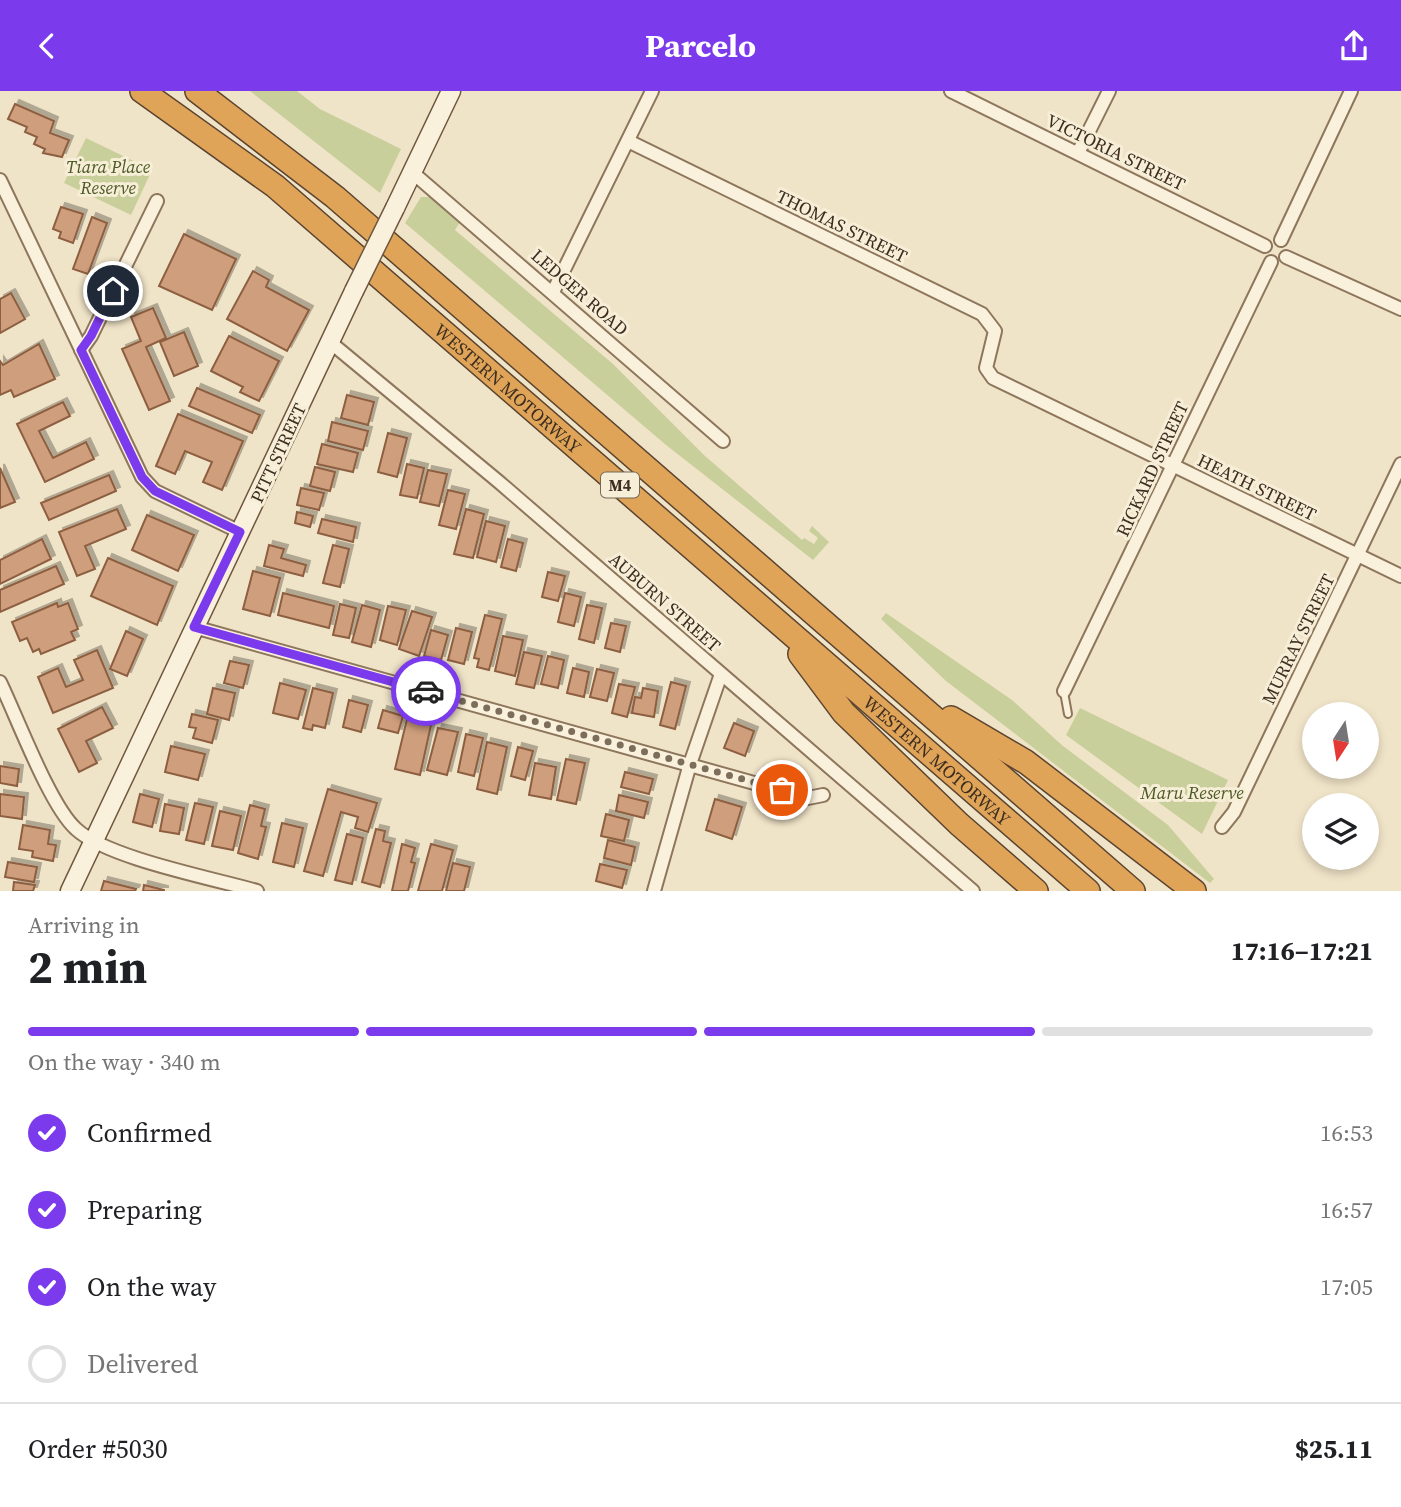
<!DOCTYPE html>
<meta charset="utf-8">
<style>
:root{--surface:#fff;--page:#f2f2f2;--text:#202124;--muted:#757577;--line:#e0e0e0;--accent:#7c3aed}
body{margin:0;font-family:"Source Serif 4",serif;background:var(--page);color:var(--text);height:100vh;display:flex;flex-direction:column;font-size:26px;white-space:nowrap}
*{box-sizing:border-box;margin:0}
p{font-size:23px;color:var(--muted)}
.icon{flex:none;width:38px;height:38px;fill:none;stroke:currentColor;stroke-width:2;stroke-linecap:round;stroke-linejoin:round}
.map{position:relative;height:800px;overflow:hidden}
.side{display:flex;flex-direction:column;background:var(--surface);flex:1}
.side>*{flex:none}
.needle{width:46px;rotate:192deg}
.controls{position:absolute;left:1302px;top:611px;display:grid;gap:14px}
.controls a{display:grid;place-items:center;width:77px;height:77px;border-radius:50%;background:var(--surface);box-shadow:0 4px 10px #0003;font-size:35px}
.pin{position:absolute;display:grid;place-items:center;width:60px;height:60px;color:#fff;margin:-30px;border:4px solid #fff;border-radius:50%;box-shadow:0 2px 7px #0007}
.courier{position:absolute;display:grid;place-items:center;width:70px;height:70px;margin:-35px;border:5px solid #7c3aed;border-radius:50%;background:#fff;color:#222;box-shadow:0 2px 9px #0007}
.headline em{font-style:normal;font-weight:700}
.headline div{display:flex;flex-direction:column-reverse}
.headline{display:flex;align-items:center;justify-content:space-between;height:119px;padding:0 28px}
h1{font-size:46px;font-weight:700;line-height:52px}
.bar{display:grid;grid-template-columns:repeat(4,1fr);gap:10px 7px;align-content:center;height:84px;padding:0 28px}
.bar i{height:9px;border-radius:5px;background:var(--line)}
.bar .current{background:var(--accent)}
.bar p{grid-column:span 4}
.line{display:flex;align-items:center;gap:18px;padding:0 28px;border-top:2px solid var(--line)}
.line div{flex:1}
ol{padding:0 28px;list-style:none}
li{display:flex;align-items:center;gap:21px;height:77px}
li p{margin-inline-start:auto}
li .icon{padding:7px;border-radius:50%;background:var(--accent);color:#fff;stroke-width:4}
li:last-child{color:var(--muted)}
li i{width:38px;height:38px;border:4px solid var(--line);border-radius:50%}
header{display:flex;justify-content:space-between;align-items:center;height:91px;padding:0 28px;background:var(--accent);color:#fff;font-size:32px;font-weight:700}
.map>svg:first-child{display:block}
</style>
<header><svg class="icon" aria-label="back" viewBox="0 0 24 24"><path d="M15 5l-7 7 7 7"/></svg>Parcelo<svg class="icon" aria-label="share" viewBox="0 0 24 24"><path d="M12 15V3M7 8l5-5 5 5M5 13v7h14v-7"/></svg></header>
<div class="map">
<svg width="1401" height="800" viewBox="0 0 1401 800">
<defs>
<filter id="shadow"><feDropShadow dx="4" dy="-4" stdDeviation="0" flood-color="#0004"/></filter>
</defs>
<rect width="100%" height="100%" fill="#f0e4c8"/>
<!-- green -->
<g fill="#c9cf9b">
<path d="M250,0H297L320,18L401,58L380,102Z"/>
<path d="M86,47L152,79L131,124L64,92Z"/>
<path d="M421,106H430L460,131L455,139L613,273L705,365L802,449L804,447L814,453L818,447L809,440L812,435L829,451L813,469L666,354L405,132Z"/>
<path d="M886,522L1012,609L1063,655L1168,734L1214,788L1210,792L946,590L881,528Z"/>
<path d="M1080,617L1228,689L1202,743L1066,644Z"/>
</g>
<!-- building -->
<g fill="#cf9f7d" stroke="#8d5f41" stroke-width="2" filter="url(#shadow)">
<path d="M15,13L54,30L50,42L69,49L62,66L43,62L45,58L34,53L37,46L25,41L27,36L8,28Z"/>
<path d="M61,116L83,123L73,152L59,147L61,141L53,138Z"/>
<path d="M92,126L107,132L88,183L73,178Z"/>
<path d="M184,143L236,168L212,219L159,195Z"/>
<path d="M253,180L269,189L266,196L309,219L287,260L227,228Z"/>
<path d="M11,202L25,228L0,242V208Z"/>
<path d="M153,217L166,247L146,256L170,310L149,319L122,258L141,250L131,226Z"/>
<path d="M184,241L198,275L174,285L160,251Z"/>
<path d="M229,245L279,270L259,310L240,301L243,296L211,280Z"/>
<path d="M39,253L55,288L14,306L11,299L0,304V270L3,274Z"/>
<path d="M197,297L260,324L252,342L189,315Z"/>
<path d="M347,304L374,311L368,334L341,327Z"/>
<path d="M63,311L70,325L39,340L53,367L86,351L94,368L45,391L17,333Z"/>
<path d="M178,323L243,350L222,399L203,391L212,371L185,360L175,383L156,375Z"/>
<path d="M332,331L368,340L363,359L328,350Z"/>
<path d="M388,342L407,347L397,386L378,381Z"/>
<path d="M322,353L358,362L353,381L317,373Z"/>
<path d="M407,373L424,377L417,407L400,404Z"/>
<path d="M315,376L335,381L330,400L310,395Z"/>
<path d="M0,377L15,411L0,417Z"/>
<path d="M428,379L447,383L439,415L420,411Z"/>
<path d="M109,384L116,400L49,429L41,412Z"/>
<path d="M301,397L324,402L319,419L297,414Z"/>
<path d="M448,399L465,403L456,438L439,434Z"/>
<path d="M117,418L126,438L85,455L95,478L77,485L59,441Z"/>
<path d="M466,418L484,423L473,467L454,463Z"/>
<path d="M297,421L313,425L310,436L295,432Z"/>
<path d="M147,424L194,444L178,480L132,459Z"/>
<path d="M322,428L356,436L353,451L318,442Z"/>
<path d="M486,430L505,435L496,471L477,466Z"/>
<path d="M42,448L51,468L0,493V469Z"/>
<path d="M508,448L523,452L516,480L501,476Z"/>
<path d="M269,454L284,458L281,467L306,474L303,485L264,475Z"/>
<path d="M333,454L349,458L340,496L323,492Z"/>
<path d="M108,467L173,495L157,534L91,505Z"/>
<path d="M56,475L64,493L0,521V499Z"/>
<path d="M253,480L280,487L270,525L243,518Z"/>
<path d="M548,481L565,485L558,510L542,506Z"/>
<path d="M283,502L334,515L329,537L278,524Z"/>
<path d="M565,502L581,506L574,535L558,531Z"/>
<path d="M57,512L58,516L68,512L78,538L71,541L75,549L41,563L39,558L33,561L27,547L20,550L12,531Z"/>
<path d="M340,513L356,517L349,547L333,544Z"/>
<path d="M362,514L380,519L371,556L352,551Z"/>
<path d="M587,514L602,517L594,552L579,548Z"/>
<path d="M388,515L406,519L397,554L380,549Z"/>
<path d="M412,520L432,526L419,565L399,558Z"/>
<path d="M485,524L502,528L489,579L477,576L479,568L474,567Z"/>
<path d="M611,532L626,535L620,561L605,557Z"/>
<path d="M456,537L472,541L464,573L448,569Z"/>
<path d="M431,539L448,544L441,569L424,565Z"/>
<path d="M126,540L143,548L127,585L110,578Z"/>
<path d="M503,545L523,549L515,585L495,580Z"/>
<path d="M97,559L113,597L53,622L38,586L58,577L66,596L83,589L74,569Z"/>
<path d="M524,561L542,565L534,597L516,593Z"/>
<path d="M548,565L564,569L558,597L541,593Z"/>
<path d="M230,570L249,574L243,597L224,592Z"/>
<path d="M573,577L589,581L584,606L567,602Z"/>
<path d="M597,578L614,582L607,610L590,606Z"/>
<path d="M671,591L686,595L675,638L660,634Z"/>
<path d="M280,592L306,599L298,628L273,622Z"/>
<path d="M619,593L635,596L627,626L612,622Z"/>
<path d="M213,597L235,602L229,629L207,623Z"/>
<path d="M313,597L333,602L325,637L313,634L312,639L303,637Z"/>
<path d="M643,597L658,600L654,626L632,622L635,606L641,607Z"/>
<path d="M349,609L368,614L361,641L343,636Z"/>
<path d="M102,616L113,637L86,650L97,672L79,681L58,638Z"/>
<path d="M383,619L403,625L398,642L378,637Z"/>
<path d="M192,623L218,629L212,652L193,647L196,637L189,636Z"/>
<path d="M407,628L431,634L420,684L395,678Z"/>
<path d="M734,632L754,640L745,665L724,657Z"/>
<path d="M438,637L458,641L447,684L427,679Z"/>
<path d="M466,643L483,647L474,685L458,681Z"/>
<path d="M487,651L507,656L497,703L477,698Z"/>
<path d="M171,655L205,663L198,689L165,681Z"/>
<path d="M518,656L533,660L525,689L511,685Z"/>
<path d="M566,668L585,672L576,713L557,709Z"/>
<path d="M535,672L556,676L551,708L529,704Z"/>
<path d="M0,675L19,678L17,695L0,692Z"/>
<path d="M625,681L653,688L649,703L621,696Z"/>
<path d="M328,698L377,712L368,741L355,737L358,726L341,721L323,785L304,780Z"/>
<path d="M0,703L24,706L22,728L0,725Z"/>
<path d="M140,703L159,708L152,736L133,731Z"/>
<path d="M619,704L648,711L644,727L616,720Z"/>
<path d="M715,708L742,716L732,748L706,739Z"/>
<path d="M195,712L213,716L204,753L186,749Z"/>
<path d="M165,713L184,717L179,743L160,740Z"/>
<path d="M250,714L265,718L261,735L266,736L258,768L238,762Z"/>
<path d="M220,720L241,725L233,759L212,755Z"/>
<path d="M606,723L629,729L624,750L601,745Z"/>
<path d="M282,732L303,737L294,776L273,771Z"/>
<path d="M23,734L50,739L48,753L56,754L53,770L32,766L33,760L19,758Z"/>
<path d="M376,738L385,740L383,750L391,752L380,796L362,791Z"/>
<path d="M347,743L363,747L352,793L335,789Z"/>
<path d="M608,749L635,756L631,774L604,767Z"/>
<path d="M402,753L415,757L411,771L415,772L408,800H392Z"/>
<path d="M431,753L453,759L442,800H418Z"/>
<path d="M8,771L37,776L34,791L5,786Z"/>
<path d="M453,772L470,776L464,800H446Z"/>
<path d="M600,773L627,779L622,797L596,790Z"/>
<path d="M104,790L136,798L135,800H101Z"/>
<path d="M14,791L35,794L33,800H13Z"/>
<path d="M144,794L164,799V800H143Z"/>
</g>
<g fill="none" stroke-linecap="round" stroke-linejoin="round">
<!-- lane casing -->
<g stroke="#8d765c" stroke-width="10">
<path id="lane" d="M1064,601L1068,623"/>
</g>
<!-- street casing -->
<g stroke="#8d765c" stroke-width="16">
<g id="street">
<path d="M951,0L1265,155"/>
<path d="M628,50L982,223L995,240L986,277L993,287L1401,485"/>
<path d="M1078,62L1109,0"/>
<path d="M412,81L723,350"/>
<path d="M0,89L142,386L155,400L240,441"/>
<path d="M1281,149L1351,0"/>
<path d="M1286,166L1401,218"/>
<path d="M553,201L652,0"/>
<path d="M330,251L499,391L973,800"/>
<path d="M81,259L91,245L157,110"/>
<path d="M194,536L808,707L823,704"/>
<path d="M0,591C17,626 50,715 76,738C107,767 212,787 257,800"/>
<path d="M1064,600L1271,171"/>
<path d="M1222,736L1234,721L1401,373"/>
<path d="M654,800L690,673L721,583"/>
</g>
</g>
<!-- secondary casing -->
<g stroke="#6f573f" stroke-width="21">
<g id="secondary">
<path d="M395,117L451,0"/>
<path d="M70,800L354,200"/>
</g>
</g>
<!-- highway casing -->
<g stroke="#5b4430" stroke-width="26">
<g id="highway">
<path id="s1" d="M142,0L275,95L1088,800"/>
<path d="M197,0L335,106L1133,800"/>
<path d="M800,563L844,622L959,733L1036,800"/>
<path d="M951,627L1026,671L1194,800"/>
</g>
</g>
<!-- lane -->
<use href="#lane" stroke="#faf1dc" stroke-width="6"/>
<!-- street -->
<use href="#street" stroke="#faf1dc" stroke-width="12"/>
<!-- secondary -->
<use href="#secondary" stroke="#faf1dc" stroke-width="18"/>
<!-- highway -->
<use href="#highway" stroke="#e0a458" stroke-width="23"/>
<!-- secondary-bridge casing -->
<g stroke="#6f573f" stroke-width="21" stroke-linecap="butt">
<path id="secondary-bridge" d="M354,200L395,117"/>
</g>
<!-- secondary-bridge -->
<use href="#secondary-bridge" stroke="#faf1dc" stroke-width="18"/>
</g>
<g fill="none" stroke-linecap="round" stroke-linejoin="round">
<!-- done -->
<path stroke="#7c6e5b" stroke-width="7" stroke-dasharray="0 12.6" d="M426,600L782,699"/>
<!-- route -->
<path stroke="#7c3aed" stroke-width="9" d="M113,200L91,245L81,259L142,386L155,400L240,441L194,536L426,600"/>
</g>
<g text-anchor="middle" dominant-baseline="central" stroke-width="6" stroke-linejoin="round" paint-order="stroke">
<!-- shield labels -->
<rect fill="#f7eed8" stroke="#756857" stroke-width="2" x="601" y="381.5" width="38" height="25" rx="5"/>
<g font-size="16" font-weight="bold" fill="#3d2e20">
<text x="620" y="394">M4</text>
</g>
<!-- street labels -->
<g font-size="18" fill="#3d2e20" stroke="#f7eed8">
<text transform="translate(1116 61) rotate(26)">VICTORIA STREET</text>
<text transform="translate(842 135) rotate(26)">THOMAS STREET</text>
<text transform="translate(580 201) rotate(41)">LEDGER ROAD</text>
<text stroke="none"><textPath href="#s1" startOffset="472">WESTERN MOTORWAY</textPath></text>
<text transform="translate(278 362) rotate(-65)">PITT STREET</text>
<text transform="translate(1152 378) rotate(-65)">RICKARD STREET</text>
<text transform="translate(1257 396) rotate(26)">HEATH STREET</text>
<text transform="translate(665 511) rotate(41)">AUBURN STREET</text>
<text transform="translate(1298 548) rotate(-64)">MURRAY STREET</text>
<text stroke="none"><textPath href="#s1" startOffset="1040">WESTERN MOTORWAY</textPath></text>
</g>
<!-- park labels -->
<g font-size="18" font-style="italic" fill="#4d5a26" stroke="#f7eed8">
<text x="108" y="75">Tiara Place<tspan x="108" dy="21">Reserve</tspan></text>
<text x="1192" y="701">Maru Reserve</text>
</g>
</g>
</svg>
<div class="controls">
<a><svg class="needle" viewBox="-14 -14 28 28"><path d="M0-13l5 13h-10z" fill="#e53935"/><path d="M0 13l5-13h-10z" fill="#757577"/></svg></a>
<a><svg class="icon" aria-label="layers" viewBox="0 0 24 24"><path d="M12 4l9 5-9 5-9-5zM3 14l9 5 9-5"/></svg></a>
</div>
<div class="pin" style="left:782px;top:699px;background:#ea580c"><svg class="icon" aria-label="bag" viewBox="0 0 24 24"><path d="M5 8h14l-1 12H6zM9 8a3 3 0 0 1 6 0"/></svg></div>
<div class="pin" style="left:113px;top:200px;background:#1f2937"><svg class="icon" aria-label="home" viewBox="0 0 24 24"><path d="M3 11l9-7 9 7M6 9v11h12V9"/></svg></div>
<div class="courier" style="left:426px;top:600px"><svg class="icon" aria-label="car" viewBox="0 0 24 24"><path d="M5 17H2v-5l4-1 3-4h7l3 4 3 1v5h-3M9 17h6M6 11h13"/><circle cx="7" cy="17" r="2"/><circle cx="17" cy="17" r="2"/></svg></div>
</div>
<section class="side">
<div class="headline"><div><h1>2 min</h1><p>Arriving in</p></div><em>17:16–17:21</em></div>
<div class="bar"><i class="current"></i><i class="current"></i><i class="current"></i><i></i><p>On the way · 340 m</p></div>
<ol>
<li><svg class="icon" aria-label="check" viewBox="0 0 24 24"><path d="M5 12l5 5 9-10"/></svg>Confirmed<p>16:53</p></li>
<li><svg class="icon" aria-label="check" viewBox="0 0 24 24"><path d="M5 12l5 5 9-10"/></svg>Preparing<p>16:57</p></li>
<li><svg class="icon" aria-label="check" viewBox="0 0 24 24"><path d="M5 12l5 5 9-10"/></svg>On the way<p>17:05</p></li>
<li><i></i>Delivered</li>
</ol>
<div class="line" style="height:91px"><div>Order #5030</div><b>$25.11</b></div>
</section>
